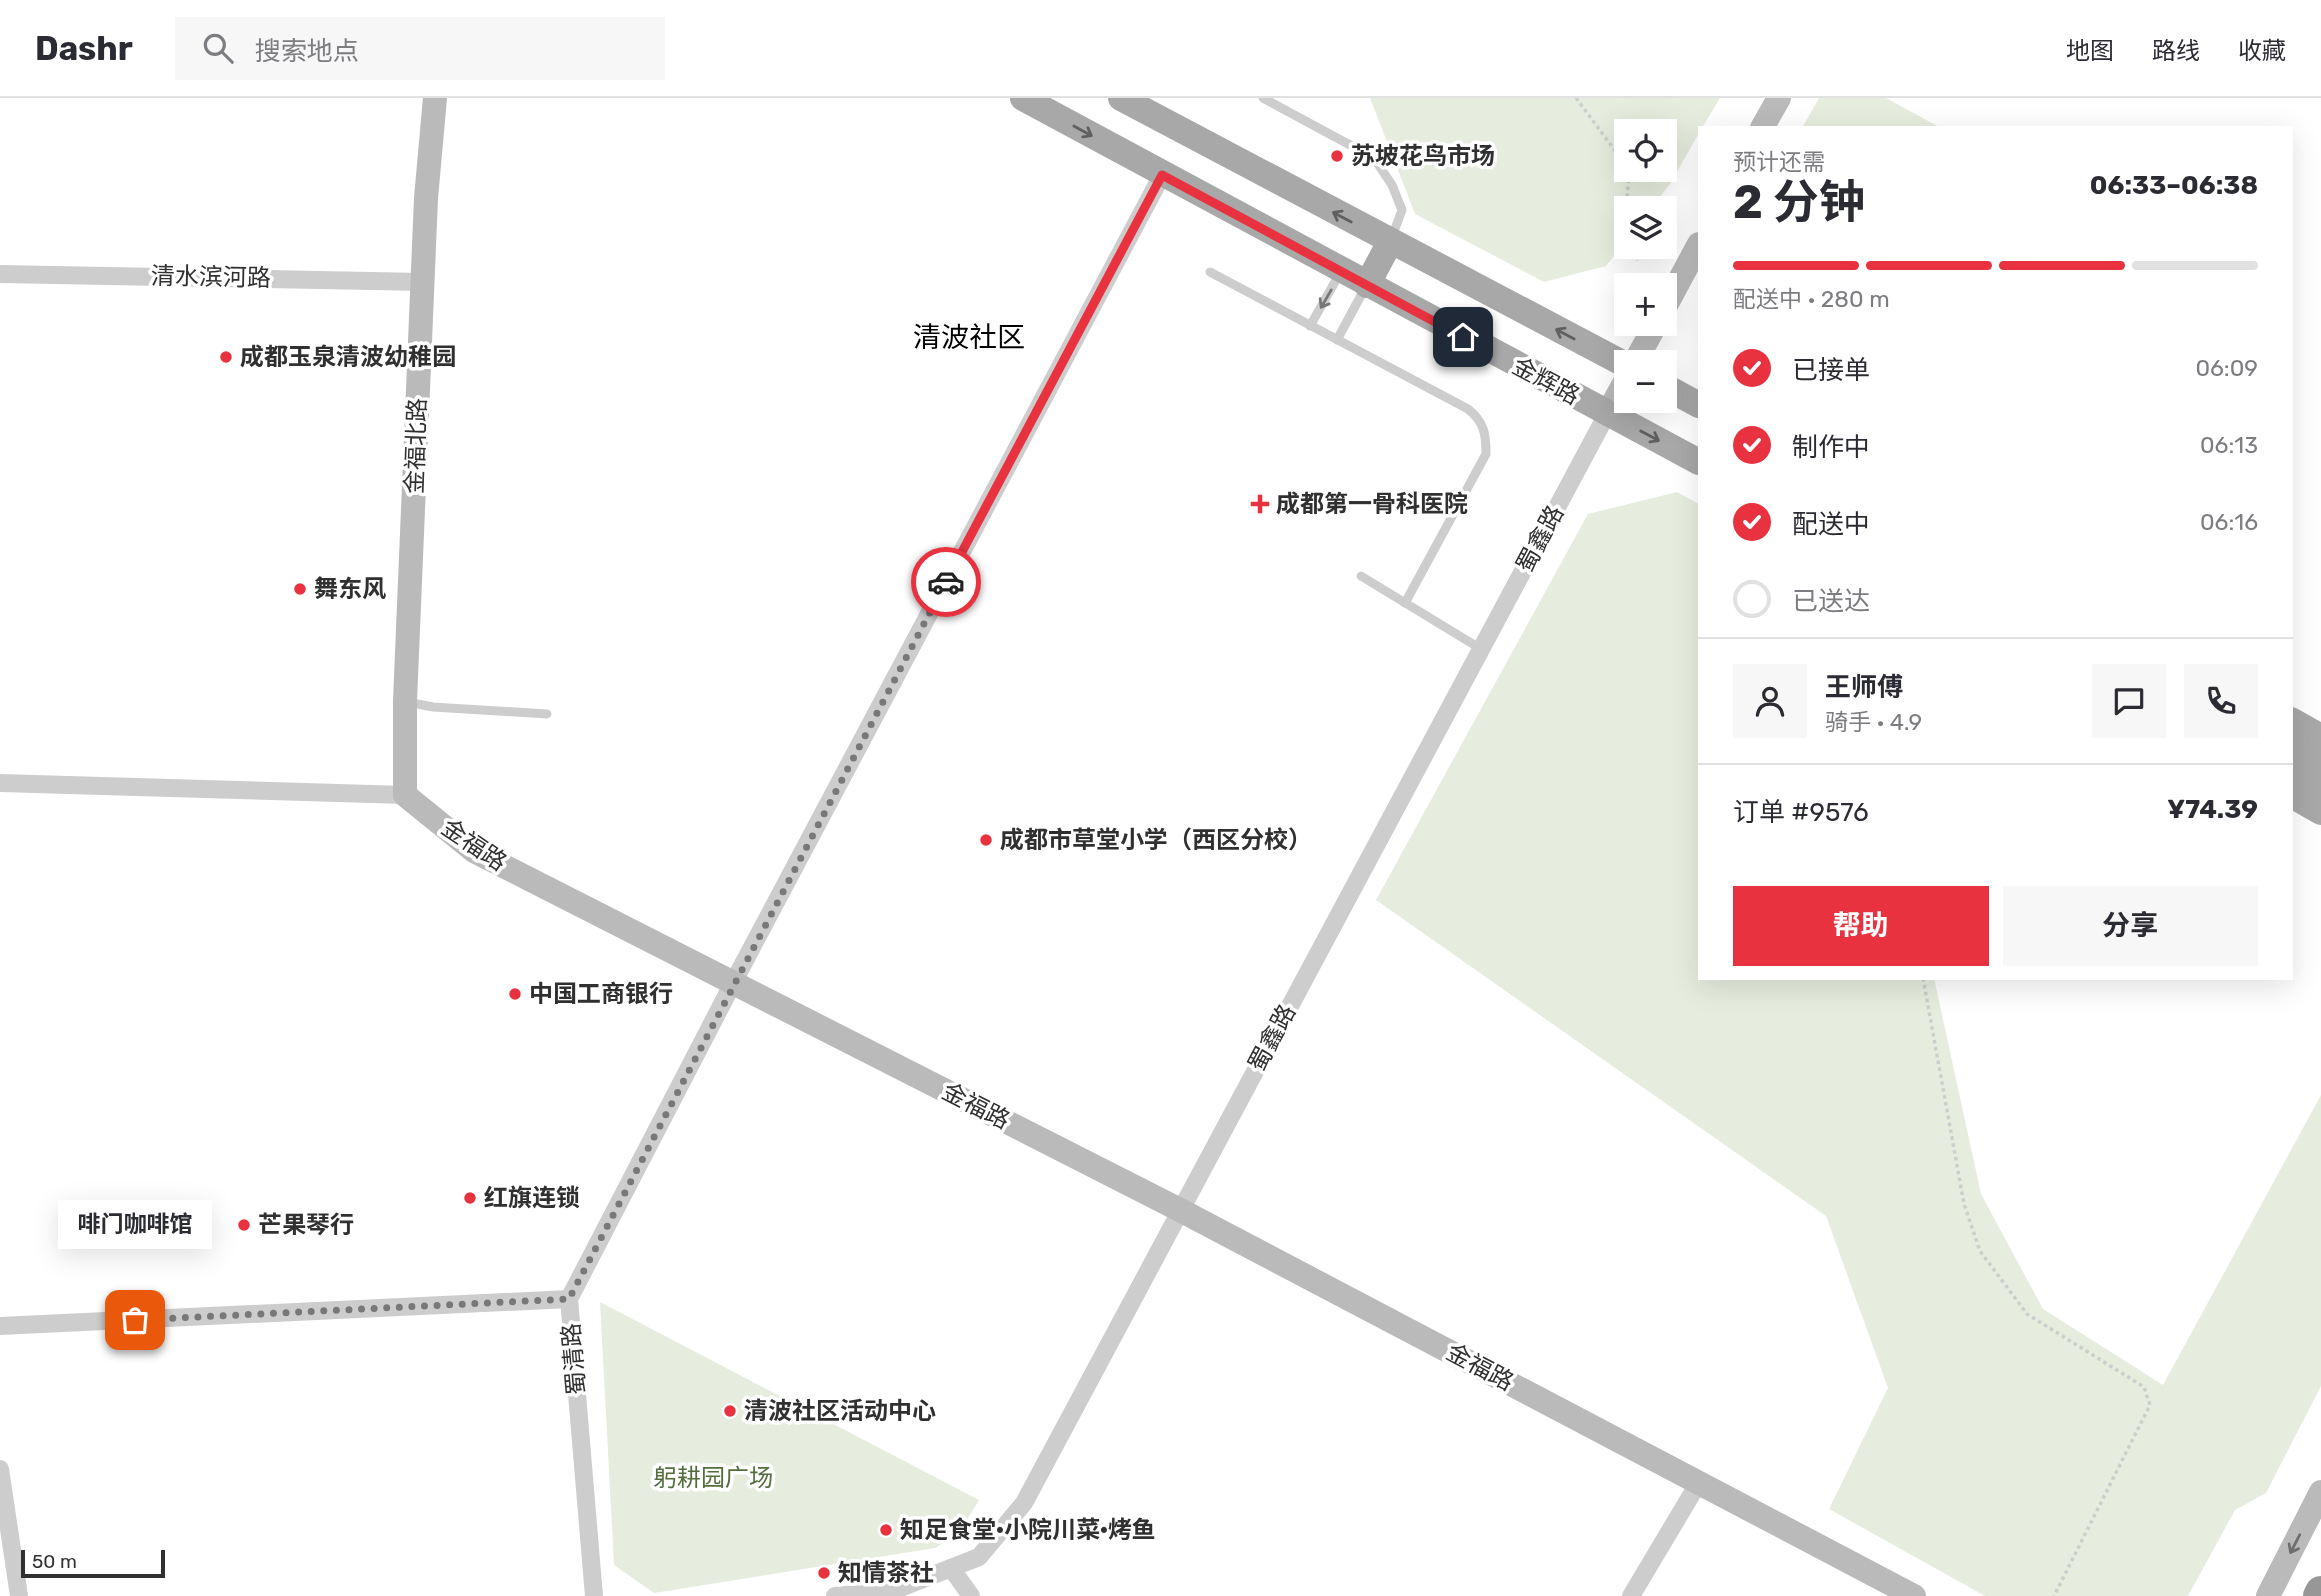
<!DOCTYPE html>
<html lang="zh">
<meta charset="utf-8">
<style>
:root{--surface:#fff;--page:#f7f7f7;--text:#2b2b33;--muted:#7c7c81;--line:#e1e1e2;--accent:#e8323f}
body{margin:0;font-family:Rubik,"Noto Sans SC",sans-serif;background:var(--page);color:var(--text);height:100vh;display:flex;flex-direction:column;font-size:26px;white-space:nowrap}
*{box-sizing:border-box;margin:0}
p{font-size:23px;color:var(--muted)}
.icon{flex:none;width:38px;height:38px;fill:none;stroke:currentColor;stroke-width:2;stroke-linecap:round;stroke-linejoin:round}
.map{position:relative;flex:1;overflow:hidden}
.panel{position:absolute;left:1698px;top:28px;width:595px;height:854px;display:flex;flex-direction:column;background:var(--surface);border-radius:0px;box-shadow:0 7px 28px #0002}
.panel>*{flex:none}
.tools{position:absolute;left:1614px;top:21px;display:grid;gap:14px}
.tools a{display:grid;place-items:center;width:63px;height:63px;border-radius:0px;background:var(--surface);box-shadow:0 7px 28px #0002;font-size:35px}
.scale{position:absolute;left:21px;bottom:18px;width:144px;box-sizing:border-box;padding-left:7px;border:4px solid #303030;border-top:0;font-size:19px;line-height:24px;white-space:nowrap;color:#303030;-webkit-text-stroke:5px #fff;paint-order:stroke}
.pin{position:absolute;display:grid;place-items:center;width:60px;height:60px;color:#fff;margin:-30px;border-radius:14px;box-shadow:0 4px 10px #0006}
.courier{position:absolute;display:grid;place-items:center;width:70px;height:70px;margin:-35px;border:5px solid #e8323f;border-radius:50%;background:#fff;color:#222;box-shadow:0 2px 9px #0007}
.bubble{position:absolute;height:49px;border-radius:0px;background:var(--surface);box-shadow:0 7px 28px #0002;font-size:23px;font-weight:700;line-height:49px;text-align:center}
.overview em{font-style:normal;font-weight:700}
.overview div{display:flex;flex-direction:column-reverse}
.overview{display:flex;align-items:center;justify-content:space-between;height:119px;padding:0 35px}
h1{font-size:46px;font-weight:700;line-height:52px}
.bar{display:grid;grid-template-columns:repeat(4,1fr);gap:10px 7px;align-content:center;height:84px;padding:0 35px}
.bar i{height:9px;border-radius:5px;background:var(--line)}
.bar .active{background:var(--accent)}
.bar p{grid-column:span 4}
.line{display:flex;align-items:center;gap:18px;padding:0 35px;border-top:2px solid var(--line)}
.line div{flex:1}
.round{display:grid;place-items:center;flex:none;width:74px;height:74px;border-radius:0px;background:var(--page)}
ol{padding:0 35px;list-style:none}
li{display:flex;align-items:center;gap:21px;height:77px}
li p{margin-inline-start:auto}
li .icon{padding:7px;border-radius:50%;background:var(--accent);color:#fff;stroke-width:4}
li:last-child{color:var(--muted)}
li i{width:38px;height:38px;border:4px solid var(--line);border-radius:50%}
.button{display:flex;gap:14px;margin-top:auto;padding:14px 35px}
.button a{flex:1;height:80px;border-radius:0px;background:var(--accent);color:#fff;font-size:28px;font-weight:700;line-height:80px;text-align:center}
.button a+a{background:var(--page);color:var(--text)}
header{display:flex;align-items:center;gap:42px;box-sizing:border-box;height:98px;padding:0 35px;background:var(--surface);border-bottom:2px solid var(--line)}
header strong{font-size:33px}
nav{display:flex;gap:38px;margin-inline-start:auto;font-size:24px}
.search{width:490px;height:63px;background:var(--page);display:flex;align-items:center;gap:18px;box-sizing:border-box;padding:0 24px;border-radius:0px;color:var(--muted);font-size:26px}
.map>svg:first-child{display:block}
</style>
<header>
<strong>Dashr</strong>
<div class="search"><svg class="icon" aria-label="search" viewBox="0 0 24 24"><circle cx="10" cy="10" r="6"/><path d="M15 15l6 6"/></svg>搜索地点</div>
<nav><a>地图</a><a>路线</a><a>收藏</a></nav>
</header>
<div class="map">
<svg width="2321" height="1498" viewBox="0 0 2321 1498">
<rect width="100%" height="100%" fill="#fff"/>
<!-- green -->
<g fill="#e6edde" fill-rule="evenodd">
<path d="M1370,0H1720L1702,30H1699V35L1670,86L1651,110H1626V143L1606,168L1544,184L1415,116ZM1626,33H1664V72H1626Z"/>
<path d="M1819,0H1886L1941,30H1802Z"/>
<path d="M1677,394L1699,406V880H1934L1981,1096L2043,1211L2163,1287L2321,997V1288L2266,1395L2235,1412L2188,1498H1985L1829,1411L1888,1290L1826,1118L1376,802L1588,416Z"/>
<path d="M600,1204L979,1402L959,1435L935,1450L654,1495L614,1467Z"/>
</g>
<g fill="none" stroke-linecap="round" stroke-linejoin="round">
<!-- path -->
<g stroke="#cdcdcd" stroke-width="3.5" stroke-dasharray="3.5 3.5" stroke-linecap="butt">
<path d="M1576,0L1619,58L1629,79L1626,110"/>
<path d="M1634,149L1637,163"/>
<path d="M1923,880L1964,1106L1980,1153L2027,1216L2144,1289L2150,1307L2054,1498"/>
</g>
<!-- lane -->
<g stroke="#cdcdcd" stroke-width="9">
<path d="M1263,0L1374,60L1392,87L1402,112L1392,139"/>
<path d="M1210,174L1468,311C1484,324 1486,335 1486,356L1405,505"/>
<path d="M1310,228L1340,175"/>
<path d="M1337,242L1366,188"/>
<path d="M1361,478L1481,551"/>
<path d="M407,604L433,609L547,616"/>
</g>
<!-- street -->
<g stroke="#cdcdcd" stroke-width="18">
<path d="M0,176L423,184"/>
<path d="M0,685L405,697"/>
<path d="M0,1228L569,1201"/>
<path d="M0,1371L19,1498"/>
<path d="M951,1470L971,1498"/>
<path d="M594,1498L569,1201L733,885L1162,77"/>
<path d="M835,1498L895,1492L979,1459L1024,1405L1607,316"/>
<path d="M1631,1498L1699,1384"/>
</g>
<!-- secondary -->
<g stroke="#bababa" stroke-width="24">
<path d="M435,0L426,100L405,603V697L474,753L1180,1112L1914,1498"/>
<path d="M1762,30L1779,0"/>
<path d="M1664,211L1699,146"/>
<path d="M1635,264L1656,226"/>
<path d="M1607,316L1626,282"/>
<path d="M2268,1498L2321,1394"/>
</g>
<!-- primary -->
<g stroke="#a8a8a8" stroke-width="26">
<path d="M1023,0L1699,364"/>
<path d="M1121,0L1626,267"/>
<path d="M1367,187L1390,144"/>
<path d="M1664,288L1699,307"/>
<path d="M2291,622L2321,639"/>
<path d="M2291,650L2321,666"/>
<path d="M2291,673L2321,689"/>
<path d="M2291,697L2321,714"/>
</g>
<!-- highway -->
<path stroke="#979797" stroke-width="32" d="M2319,1498L2321,1494"/>
</g>
<!-- one-way arrows -->
<defs><path id="oneway-shaft" d="M-6 0H5M1.5-3L5.5 0L1.5 3" fill="none" stroke-width="1.6" stroke-linecap="round" stroke-linejoin="round" transform="scale(1.75)"/></defs>
<g stroke="#606060">
<use href="#oneway-shaft" transform="translate(1083 33) rotate(29)"/>
<use href="#oneway-shaft" transform="translate(1342 119) rotate(-152)"/>
<use href="#oneway-shaft" transform="translate(1565 236) rotate(-152)"/>
<use href="#oneway-shaft" transform="translate(1650 338) rotate(28)"/>
</g>
<use stroke="#777" href="#oneway-shaft" transform="translate(1326 201) rotate(120)"/>
<use stroke="#6e6e6e" href="#oneway-shaft" transform="translate(2295 1446) rotate(117)"/>
<g fill="none" stroke-linecap="round" stroke-linejoin="round">
<!-- done -->
<path stroke="#787878" stroke-width="7" stroke-dasharray="0 12.6" d="M135,1222L569,1201L946,484"/>
<!-- route -->
<path stroke="#e8323f" stroke-width="9" d="M946,484L1162,77L1463,239"/>
</g>
<!-- markers -->
<g fill="#e8323f" stroke="#fff" stroke-width="2.5">
<circle cx="1337" cy="58" r="7"/>
<circle cx="226" cy="259" r="7"/>
<path d="M1256.5 395.5h7v7h7v7h-7v7h-7v-7h-7v-7h7z"/>
<circle cx="300" cy="491" r="7"/>
<circle cx="986" cy="742" r="7"/>
<circle cx="515" cy="896" r="7"/>
<circle cx="470" cy="1100" r="7"/>
<circle cx="244" cy="1127" r="7"/>
<circle cx="730" cy="1313" r="7"/>
<circle cx="886" cy="1432" r="7"/>
<circle cx="824" cy="1475" r="7"/>
</g>
<g text-anchor="middle" dominant-baseline="central" stroke-width="7" stroke-linejoin="round" paint-order="stroke">
<!-- poi labels -->
<g font-size="24" font-weight="bold" fill="#303030" stroke="#fff" text-anchor="start">
<text x="1351" y="58">苏坡花鸟市场</text>
<text x="240" y="259">成都玉泉清波幼稚园</text>
<text x="1276" y="406">成都第一骨科医院</text>
<text x="314" y="491">舞东风</text>
<text x="1000" y="742">成都市草堂小学（西区分校）</text>
<text x="529" y="896">中国工商银行</text>
<text x="484" y="1100">红旗连锁</text>
<text x="258" y="1127">芒果琴行</text>
<text x="744" y="1313">清波社区活动中心</text>
<text x="900" y="1432">知足食堂·小院川菜·烤鱼</text>
<text x="838" y="1475">知情茶社</text>
</g>
<!-- street labels -->
<g font-size="24" fill="#303030" stroke="#fff">
<text transform="translate(211 179) rotate(1)">清水滨河路</text>
<text transform="translate(1546 283) rotate(28)">金辉路</text>
<text transform="translate(416 348) rotate(-88)">金福北路</text>
<text transform="translate(1540 441) rotate(-62)">蜀鑫路</text>
<text transform="translate(474 747) rotate(34)">金福路</text>
<text transform="translate(1272 940) rotate(-62)">蜀鑫路</text>
<text transform="translate(976 1008) rotate(27)">金福路</text>
<text transform="translate(574 1261) rotate(-95)">蜀清路</text>
<text transform="translate(1480 1269) rotate(28)">金福路</text>
</g>
<!-- park labels -->
<g font-size="24" fill="#536d3c" stroke="#fff">
<text x="713" y="1380">躬耕园广场</text>
</g>
<!-- quarter labels -->
<g font-size="28" fill="#000" stroke="#fff">
<text x="969" y="239">清波社区</text>
</g>
</g>
</svg>
<div class="tools">
<a><svg class="icon" aria-label="locate" viewBox="0 0 24 24"><circle cx="12" cy="12" r="6"/><path d="M12 2v4M12 18v4M2 12h4M18 12h4"/></svg></a>
<a><svg class="icon" aria-label="layers" viewBox="0 0 24 24"><path d="M12 4l9 5-9 5-9-5zM3 14l9 5 9-5"/></svg></a>
<a>+</a>
<a>−</a>
</div>
<div class="scale">50 m</div>
<div class="pin" style="left:135px;top:1222px;background:#ea580c"><svg class="icon" aria-label="bag" viewBox="0 0 24 24"><path d="M5 8h14l-1 12H6zM9 8a3 3 0 0 1 6 0"/></svg></div>
<div class="pin" style="left:1463px;top:239px;background:#1f2937"><svg class="icon" aria-label="home" viewBox="0 0 24 24"><path d="M3 11l9-7 9 7M6 9v11h12V9"/></svg></div>
<div class="courier" style="left:946px;top:484px"><svg class="icon" aria-label="car" viewBox="0 0 24 24"><path d="M5 17H2v-5l4-1 3-4h7l3 4 3 1v5h-3M9 17h6M6 11h13"/><circle cx="7" cy="17" r="2"/><circle cx="17" cy="17" r="2"/></svg></div>
<div class="bubble" style="left:58px;top:1102px;width:154px">啡门咖啡馆</div>
<section class="panel">
<div class="overview"><div><h1>2 分钟</h1><p>预计还需</p></div><em>06:33–06:38</em></div>
<div class="bar"><i class="active"></i><i class="active"></i><i class="active"></i><i></i><p>配送中 · 280 m</p></div>
<ol>
<li><svg class="icon" aria-label="check" viewBox="0 0 24 24"><path d="M5 12l5 5 9-10"/></svg>已接单<p>06:09</p></li>
<li><svg class="icon" aria-label="check" viewBox="0 0 24 24"><path d="M5 12l5 5 9-10"/></svg>制作中<p>06:13</p></li>
<li><svg class="icon" aria-label="check" viewBox="0 0 24 24"><path d="M5 12l5 5 9-10"/></svg>配送中<p>06:16</p></li>
<li><i></i>已送达</li>
</ol>
<div class="line" style="height:126px"><a class="round"><svg class="icon" aria-label="person" viewBox="0 0 24 24"><circle cx="12" cy="8" r="4"/><path d="M4 21q1-7 8-7t8 7"/></svg></a><div><b>王师傅</b><p>骑手 · 4.9</p></div><a class="round"><svg class="icon" aria-label="chat" viewBox="0 0 24 24"><path d="M4 5h16v11H9l-5 4z"/></svg></a><a class="round"><svg class="icon" aria-label="phone" viewBox="0 0 24 24"><path d="M5 4h4l2 5-3 2q2 4 5 5l2-3 5 2v4C11 20 4 13 5 4z"/></svg></a></div>
<div class="line" style="height:91px"><div>订单 #9576</div><b>¥74.39</b></div>
<div class="button"><a>帮助</a><a>分享</a></div>
</section>
</div>
